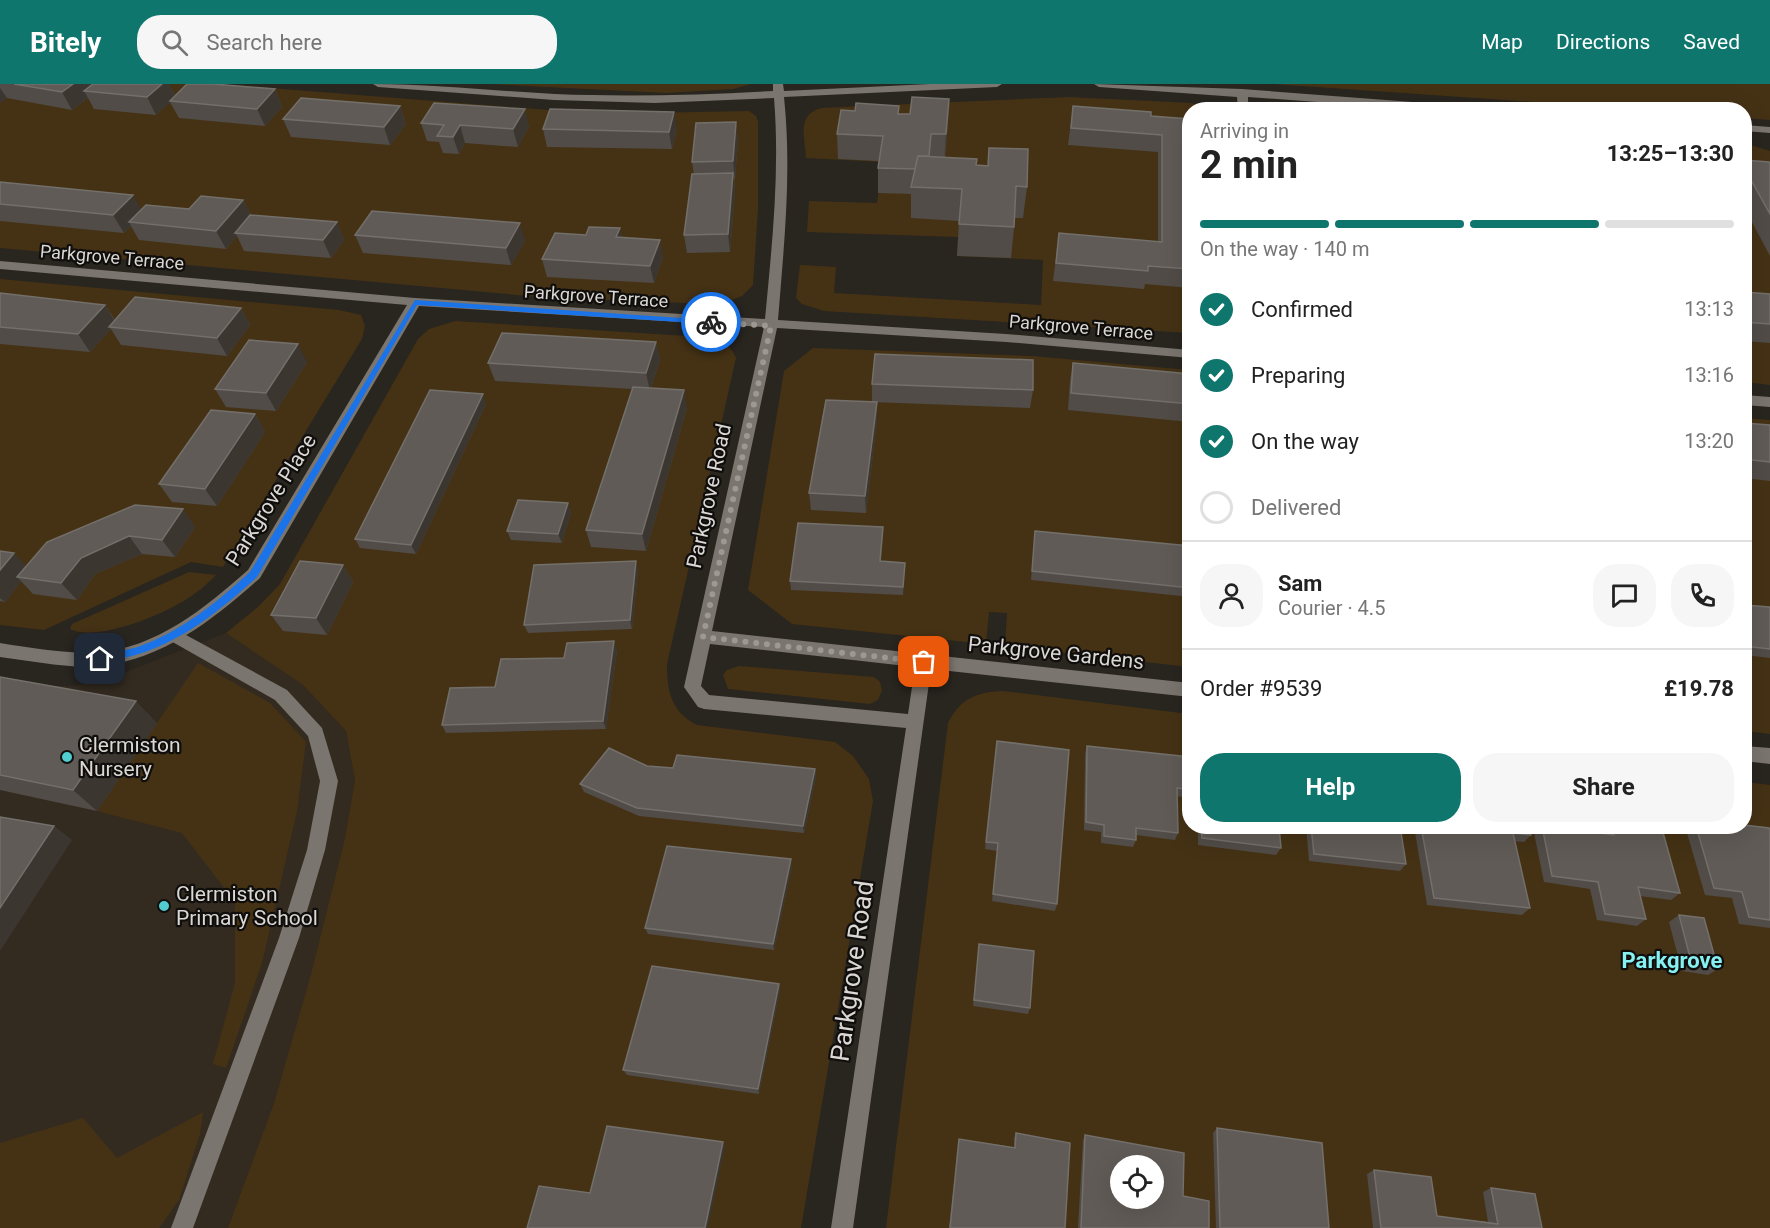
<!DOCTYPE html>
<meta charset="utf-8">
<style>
:root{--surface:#fff;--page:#f6f6f6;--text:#222;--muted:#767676;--line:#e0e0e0;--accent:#0f766e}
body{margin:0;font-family:Roboto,sans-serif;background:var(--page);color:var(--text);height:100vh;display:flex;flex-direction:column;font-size:22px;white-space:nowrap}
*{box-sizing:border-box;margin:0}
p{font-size:20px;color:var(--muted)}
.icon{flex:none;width:33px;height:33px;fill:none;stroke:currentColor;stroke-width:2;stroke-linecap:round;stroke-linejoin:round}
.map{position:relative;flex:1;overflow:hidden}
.drawer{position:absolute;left:1182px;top:18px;width:570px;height:732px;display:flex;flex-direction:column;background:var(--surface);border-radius:24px;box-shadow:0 6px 24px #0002}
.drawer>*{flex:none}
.controls{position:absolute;left:1110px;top:1071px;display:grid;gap:12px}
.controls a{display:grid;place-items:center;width:54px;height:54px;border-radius:50%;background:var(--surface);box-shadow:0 6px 24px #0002;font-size:30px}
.pin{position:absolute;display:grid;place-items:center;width:51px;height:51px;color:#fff;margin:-26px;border-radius:12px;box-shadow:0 3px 9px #0006}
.courier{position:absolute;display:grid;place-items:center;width:60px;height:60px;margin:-30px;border:4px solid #1a73e8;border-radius:50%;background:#fff;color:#222;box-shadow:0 2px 8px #0007}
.head em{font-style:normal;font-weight:700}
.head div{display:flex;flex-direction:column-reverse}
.head{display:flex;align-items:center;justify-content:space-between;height:102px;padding:0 18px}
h1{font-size:39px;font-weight:700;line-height:45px}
.bar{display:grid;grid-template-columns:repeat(4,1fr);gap:9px 6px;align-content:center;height:72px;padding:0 18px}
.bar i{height:8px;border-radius:4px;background:var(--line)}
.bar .current{background:var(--accent)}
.bar p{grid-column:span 4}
.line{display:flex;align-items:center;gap:15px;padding:0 18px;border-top:2px solid var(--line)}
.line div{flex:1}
.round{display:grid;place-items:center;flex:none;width:63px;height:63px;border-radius:24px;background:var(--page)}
ol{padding:0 18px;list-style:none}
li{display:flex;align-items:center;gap:18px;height:66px}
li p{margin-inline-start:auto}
li .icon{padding:6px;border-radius:50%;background:var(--accent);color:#fff;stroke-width:4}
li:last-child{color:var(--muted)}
li i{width:33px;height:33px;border:3px solid var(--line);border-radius:50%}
.primary-button{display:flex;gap:12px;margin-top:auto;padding:12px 18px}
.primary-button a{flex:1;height:69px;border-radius:24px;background:var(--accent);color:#fff;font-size:24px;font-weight:700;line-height:69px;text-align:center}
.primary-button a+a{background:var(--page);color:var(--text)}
header{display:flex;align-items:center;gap:36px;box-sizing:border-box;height:84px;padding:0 30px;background:var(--accent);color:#fff}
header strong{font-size:28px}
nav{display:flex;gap:33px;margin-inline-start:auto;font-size:21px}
.search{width:420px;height:54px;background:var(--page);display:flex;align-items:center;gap:15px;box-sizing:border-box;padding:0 21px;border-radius:24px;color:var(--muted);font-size:22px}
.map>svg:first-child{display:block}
</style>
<header>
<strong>Bitely</strong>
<div class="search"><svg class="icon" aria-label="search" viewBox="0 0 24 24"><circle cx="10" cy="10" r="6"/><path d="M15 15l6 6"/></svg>Search here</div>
<nav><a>Map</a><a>Directions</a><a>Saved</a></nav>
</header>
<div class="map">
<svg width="1770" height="1144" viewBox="0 0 1770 1144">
<rect width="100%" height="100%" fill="#29251f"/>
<!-- built -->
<path fill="#332b20" d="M226,549L303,601L346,647L355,696L345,754L311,890L274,1019L228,1144H0V597L33,602H74L105,596Z"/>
<!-- green -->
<g fill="#453215" fill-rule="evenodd">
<path d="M0,0H218L549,26L647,29L749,27L756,32L758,38V125L753,201L742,212L725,219L708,220L539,213L0,164Z"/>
<path d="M490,0H751L733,5L666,9Z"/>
<path d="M1273,0H1770V36L1745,34L1744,26L1636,25Z"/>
<path d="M1069,13L1191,19L1219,25L1190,26L1189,249L824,227L802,220L796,214L800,181L836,183L834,209L1041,221L1043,176L957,172L958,153L807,148L809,117L877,119L883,78L806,74C805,52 796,32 821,24Z"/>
<path d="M1744,59L1770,67V301L1745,298Z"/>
<path d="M0,195L339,226L361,231L365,242L362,255L223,483L191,478L44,546L0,541Z"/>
<path d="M455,237L702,253C719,256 729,257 736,274L667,580C667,607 671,628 697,641L835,658L853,672L869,695L873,717L801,1144H228L274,1019L311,890L345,754L355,696L346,647L303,601L226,549L259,522L280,500L418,255L429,245Z"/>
<path d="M813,264L1032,272L1189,286V583L1005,562L1007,529L989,528L986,560L792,540L748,506L784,287Z"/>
<path d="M1744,334L1770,336V650L1745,647Z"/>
<path d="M189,488L216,491C209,498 202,505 194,510C171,528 98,559 70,545L72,540Z"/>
<path d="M198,579L270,619L306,658L297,727L262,879L226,984L213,980L235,899V818L182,749L97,727Z"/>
<path d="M739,582L874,593L880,598L882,606L878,616L870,620L728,605L723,591L727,586Z"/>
<path d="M1003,607L1189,630L1190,742H1744L1745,698L1770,701V1144H886L948,639C960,615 976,608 1003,607ZM1120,1082H1154V1114H1120Z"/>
<path d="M203,1028L200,1050L179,1116L159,1144H0V1059L83,1034L117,1074Z"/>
</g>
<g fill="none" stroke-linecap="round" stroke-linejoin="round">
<!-- service -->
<path fill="#7a756e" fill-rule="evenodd" d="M175,545L287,606L322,644L338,697L325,766L299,854L193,1144H171L279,854L307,766L320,697L308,652L275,616L169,556L167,551L169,546Z"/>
<!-- minor -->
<g fill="#7a756e" fill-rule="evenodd">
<path d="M373,0C434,0 494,7 555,10C628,13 700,11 773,7V0H783L784,7L930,0H1002L997,3L784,13C792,88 784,161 778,236L1006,250L1190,266V274L1006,258L777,244L712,547L1190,599V613L931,585L853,1144H831L906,644L704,625L698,623L684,603L764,243L419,222L260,494C214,535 164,575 101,582C68,585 33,577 0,573V559C32,564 64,570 97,568C156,565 206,523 248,486L407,221L0,185V177L415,214L765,235C772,161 780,88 774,14L655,19L554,16L378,3ZM710,560L915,583L908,630L709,611L701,602Z"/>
<path d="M1094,0L1242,5L1479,23L1484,26H1425L1248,13V26H1238L1237,13L1099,3Z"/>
<path d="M1744,41L1770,43V49L1744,47Z"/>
<path d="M1744,311L1770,313V323L1744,321Z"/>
<path d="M1744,662L1770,664V680L1744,677Z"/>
</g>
</g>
<!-- wall -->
<g fill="#514c47">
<path d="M0,0H169L175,11L275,5L282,23L265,42L179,34L170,18L156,31L94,25L88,14L72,26L7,14L0,19Z"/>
<path d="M400,22L406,40L390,61L291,53L283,35Z"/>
<path d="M1073,22L1151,32L1190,35V204L1145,200L1144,205L1053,197L1059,149L1158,158V68L1068,61Z"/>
<path d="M899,30L948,40L945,73L976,81L1027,103L1023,134H1015L1011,174L957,172L959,137L911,134V110L878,109V84L879,77L838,75L837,50Z"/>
<path d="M736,38L738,56L735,95H734L735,107L730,168L687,169L684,151L694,90L692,78Z"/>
<path d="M421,39L529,42L518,63L465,59L459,70L443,69L439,58L427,57Z"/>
<path d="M543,45H677L672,65L547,63Z"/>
<path d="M1744,76L1770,80V172L1744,123Z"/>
<path d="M0,98L141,125H189L243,116L251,131L337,138L344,156L331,174L244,167L237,152L226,165L139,156L131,142L124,149L0,137Z"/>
<path d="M355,151L525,157L511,181L363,169Z"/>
<path d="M622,153L663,173L654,199L547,193L542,175Z"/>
<path d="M1744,208L1770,210V259L1744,257Z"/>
<path d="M0,209L105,221L115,236L241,224L250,241L227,272L121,261L111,245L90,268L0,260Z"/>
<path d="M656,258L660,276L651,304L687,324L646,467L591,463L586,446L633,305L495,297L488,279Z"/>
<path d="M307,278L276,327L226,323L215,305Z"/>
<path d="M1073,279L1190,290V338L1068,326L1070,297Z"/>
<path d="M872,300L1033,306L1030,324L872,318Z"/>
<path d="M486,320L416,470L360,464L355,455Z"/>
<path d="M255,330L265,348L217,422L172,418L159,400Z"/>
<path d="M877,336L866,429L811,426L809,409Z"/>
<path d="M1744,339L1770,341V397L1744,394Z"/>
<path d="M571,428L562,459L511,456L507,447Z"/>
<path d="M195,443L175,473L142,470L95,490L77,516L33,510L21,497L5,518L0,517V467L27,482L47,458Z"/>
<path d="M883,443L881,477L905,479L903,511L791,506L790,497Z"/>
<path d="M1035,447L1190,462V513L1031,496Z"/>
<path d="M343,481L353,498L327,551L283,547L271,531Z"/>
<path d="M638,486L632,545L528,549L524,541Z"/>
<path d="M1744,521L1770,523V574L1744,571Z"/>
<path d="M617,566L606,645L446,649L442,641L495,603L564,574Z"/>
<path d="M0,593L157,639L97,727L0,706Z"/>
<path d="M997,657L1057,820L1055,827L992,817L997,767L985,765Z"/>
<path d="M1087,662L1190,673V711L1188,714L1177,712L1178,749L1175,756L1136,751V756L1133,763L1101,759V748L1084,746L1085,670Z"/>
<path d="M647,682L673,684L815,685L816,693L804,749L639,732L584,708L580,700Z"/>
<path d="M1198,742H1279L1281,764L1276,771L1198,761Z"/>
<path d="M1306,742H1400L1406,780L1400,787L1309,777Z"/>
<path d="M1414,742H1529L1531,751L1524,758L1514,757L1530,824L1522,831L1427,821Z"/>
<path d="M1541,742H1551L1604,750L1603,745L1605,742H1647L1680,809L1671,816L1640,812L1646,835L1637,842L1597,836L1590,805L1544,798L1534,749Z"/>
<path d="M1685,742H1744L1770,747V844L1739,840L1732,814L1705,811Z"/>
<path d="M792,782L774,866L648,850L645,844Z"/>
<path d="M1679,831L1718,885L1708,891L1682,887L1669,838Z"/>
<path d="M979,860L1030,924L1028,930L973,922Z"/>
<path d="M779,900L780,906L759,1010L627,991L623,986Z"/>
<path d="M1217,1044L1329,1144H1216L1213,1049Z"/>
<path d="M1016,1049L1065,1144H949L959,1055L1014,1063V1054Z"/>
<path d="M1085,1051L1183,1112L1209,1144H1078L1083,1056Z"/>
<path d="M1374,1086L1437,1132L1488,1138L1483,1108L1491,1104L1542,1144H1373L1367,1090Z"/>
</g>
<!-- shaded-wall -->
<g fill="#3b3630">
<path d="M73,0H92L84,7L88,14L72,26L62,8Z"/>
<path d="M162,0H169L176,13L170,17V18L156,31L147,13Z"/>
<path d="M0,4L7,14L0,19Z"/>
<path d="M275,5L282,23L265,42L257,25Z"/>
<path d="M949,15L948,40L944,75L946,50Z"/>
<path d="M400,22L406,40L390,61L384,43Z"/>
<path d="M525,25L529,42L518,63L513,45Z"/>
<path d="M674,28L677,45L672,65L669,48Z"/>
<path d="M736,38L738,56L735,95L733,77Z"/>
<path d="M460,41L465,59L459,70L453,53Z"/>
<path d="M733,89L735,107L730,168L728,150Z"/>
<path d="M133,111L143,129L129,138L131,142L124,149L113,131Z"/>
<path d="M243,116L252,133L235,149L237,152L226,165L216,147Z"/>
<path d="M337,138L344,156L331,174L323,156Z"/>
<path d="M520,139L525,157L511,181L506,164Z"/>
<path d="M620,144L624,162L616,153Z"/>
<path d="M660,156L663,173L654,199L650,182Z"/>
<path d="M105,221L116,239L109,243L111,245L90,268L78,250Z"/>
<path d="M241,224L250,241L227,272L217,254Z"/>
<path d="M656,258L660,276L650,307L646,289Z"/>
<path d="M298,260L307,278L276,327L266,309Z"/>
<path d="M684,306L687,324L646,467L642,450Z"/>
<path d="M483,310L486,320L416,470L411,461Z"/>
<path d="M877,318V336L866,429L865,412Z"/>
<path d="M255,330L265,348L217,422L205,405Z"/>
<path d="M568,419L571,428L562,459L558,450Z"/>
<path d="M183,425L195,443L175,473L162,456Z"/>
<path d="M129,452L142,470L95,490L77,516L61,499L81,474Z"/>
<path d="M14,469L30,486L17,493L21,497L5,518L0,514V486Z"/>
<path d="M636,477L638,486L632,545L630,536Z"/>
<path d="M343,481L353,498L327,551L316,534Z"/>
<path d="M614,557L617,566L606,645L603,637Z"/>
<path d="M136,617L157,639L97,727L73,706Z"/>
<path d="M815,685L816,693L804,749L803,742Z"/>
<path d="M54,742L72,756L0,867V824Z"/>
<path d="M791,775L792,782L774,866L773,860Z"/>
<path d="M779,900L780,906L759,1010L758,1005Z"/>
<path d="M723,1058L725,1062L708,1144H705Z"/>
</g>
<!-- building -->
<g fill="#605b56" stroke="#736f6a" stroke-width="1.5" fill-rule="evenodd">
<path d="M14,0H73L62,8Z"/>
<path d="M93,0H162L147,13L84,7Z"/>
<path d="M187,0H213L275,5L257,25L170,17Z"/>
<path d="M912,13L949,15L946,50H931L929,72H918L915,85L878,84L883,52L837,50L841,26L855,27L856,19L899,22L898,30H910Z"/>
<path d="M301,14L400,22L384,43L283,35Z"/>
<path d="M434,19L525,25L513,45L460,41L453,53L437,52L444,41L421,39Z"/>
<path d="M1073,22L1151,28V32L1190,35V185L1148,182V187L1056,179L1059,149L1162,158V51L1071,44Z"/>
<path d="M550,25L674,28L669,48L543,45Z"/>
<path d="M736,38L733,77L692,78L696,39Z"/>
<path d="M989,64L1028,65L1027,103L1016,102L1014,143L959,140L962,105L911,103L918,72L977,75L976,81L988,82Z"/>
<path d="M1744,76L1769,78L1770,80V130L1751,96L1744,95Z"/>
<path d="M733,89L728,150L684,151L692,90Z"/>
<path d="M0,98L133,111L113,131L0,120Z"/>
<path d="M201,112L243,116L216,147L129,138L146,121L189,125Z"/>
<path d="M372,127L520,139L506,164L355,151Z"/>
<path d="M250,131L337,138L323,156L235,149Z"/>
<path d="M589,143L620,144L616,153L660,156L650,182L542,175L555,149L586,151Z"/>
<path d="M1744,208L1770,210V240L1744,238Z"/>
<path d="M0,209L105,221L78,250L0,243Z"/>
<path d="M135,213L241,224L217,254L109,243Z"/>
<path d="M502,249L656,258L646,289L488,279Z"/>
<path d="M249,256L298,260L266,309L215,305Z"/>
<path d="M875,270L1033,276V306L872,300Z"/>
<path d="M1073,279L1190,290V320L1071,309Z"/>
<path d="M633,303L684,306L642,450L586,446Z"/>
<path d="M430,306L483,310L411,461L355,455Z"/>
<path d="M826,316L877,318L865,412L809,409Z"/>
<path d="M211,326L255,330L205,405L159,400Z"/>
<path d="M1744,339L1770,341V378L1744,375Z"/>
<path d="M518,416L568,419L558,450L507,447Z"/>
<path d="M135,421L183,425L162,456L129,452L81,474L61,499L17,493L47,458Z"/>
<path d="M798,439L883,443L880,477L905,479L903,503L790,497Z"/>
<path d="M1035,447L1190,462V504L1032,487Z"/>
<path d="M0,467L14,469L0,486Z"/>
<path d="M300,477L343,481L316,534L271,531Z"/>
<path d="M636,477L630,536L524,541L534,481Z"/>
<path d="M1744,521L1770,523V565L1744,562Z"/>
<path d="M614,557L603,637L442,641L450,604L495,603L501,575L564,574L567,559Z"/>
<path d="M0,593L136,617L73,706L0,691Z"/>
<path d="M997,657L1069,666L1057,820L993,810L998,759L986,758Z"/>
<path d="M1087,662L1190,673V706L1177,704L1178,749L1136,744V756L1104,752V741L1086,738Z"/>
<path d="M609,664L647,682L673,684L677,671L815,685L803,742L637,724L580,700Z"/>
<path d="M0,733L54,742L0,824Z"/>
<path d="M1744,741L1769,744L1770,747V836L1749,833L1742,808L1714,804L1696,742H1744Z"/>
<path d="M1201,742H1279L1281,764L1202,754Z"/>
<path d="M1311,742H1400L1406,780L1314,770Z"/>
<path d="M1421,742H1529L1531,751L1513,749L1530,824L1434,814Z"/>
<path d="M1542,742H1551L1614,751L1612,742H1647L1662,745L1680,809L1638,803L1646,835L1605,830L1598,798L1552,792Z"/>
<path d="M667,762L791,775L773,860L645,844Z"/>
<path d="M1679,831L1704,834L1718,885L1692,881Z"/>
<path d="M979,860L1034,867L1030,924L974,916Z"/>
<path d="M652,882L779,900L758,1005L623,986Z"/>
<path d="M607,1042L723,1058L705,1144H527L539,1102L590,1109Z"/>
<path d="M1217,1044L1322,1059L1329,1144H1220Z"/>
<path d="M1016,1049L1070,1059L1065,1144H950L959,1055L1015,1064Z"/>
<path d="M1085,1051L1184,1069L1183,1112L1209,1117V1144H1081ZM1120,1082H1154V1114H1120Z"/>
<path d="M1374,1086L1431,1093L1437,1132L1498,1140L1491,1104L1535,1110L1542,1144H1381Z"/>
</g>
<!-- route -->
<path fill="#1a73e8" d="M415,216L711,236L715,238L711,240L417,221L257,493C216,530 174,564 119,575C112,576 104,579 97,577V572C110,568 125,567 138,563C182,547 216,519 250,488Z"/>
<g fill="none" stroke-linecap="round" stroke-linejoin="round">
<!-- done -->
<path stroke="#9c9995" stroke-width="6" stroke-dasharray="0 10.8" d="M711,238L771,242L703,553L924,578"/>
</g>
<!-- markers -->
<g fill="#52cdcf" stroke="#100e0c" stroke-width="2">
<circle cx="67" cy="673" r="6"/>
<circle cx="164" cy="822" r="6"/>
</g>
<g text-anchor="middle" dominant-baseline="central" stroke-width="4.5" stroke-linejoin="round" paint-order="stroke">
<!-- far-street labels -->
<g font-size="18" fill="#dad7d4" stroke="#100e0c">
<text transform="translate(112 173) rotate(5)">Parkgrove Terrace</text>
<text transform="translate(596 212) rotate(4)">Parkgrove Terrace</text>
<text transform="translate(1081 243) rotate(5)">Parkgrove Terrace</text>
</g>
<!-- street labels -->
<g font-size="21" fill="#dad7d4" stroke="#100e0c">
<text transform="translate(709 412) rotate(-78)">Parkgrove Road</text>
<text transform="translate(271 416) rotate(-58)">Parkgrove Place</text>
<text transform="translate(1056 569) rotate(6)">Parkgrove Gardens</text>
</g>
<!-- poi labels -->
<g font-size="21" fill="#dad7d4" stroke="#100e0c" text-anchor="start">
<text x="79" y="661">Clermiston<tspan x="79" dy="24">Nursery</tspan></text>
<text x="176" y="810">Clermiston<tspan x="176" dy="24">Primary School</tspan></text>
</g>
<!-- neighbourhood labels -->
<g font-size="22" font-weight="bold" fill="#86f1f3" stroke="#100e0c">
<text x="1672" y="876">Parkgrove</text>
</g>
<!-- near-street labels -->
<g font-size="26" fill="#dad7d4" stroke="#100e0c">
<text transform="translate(852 887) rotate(-82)">Parkgrove Road</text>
</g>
</g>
</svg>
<div class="controls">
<a><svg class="icon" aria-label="locate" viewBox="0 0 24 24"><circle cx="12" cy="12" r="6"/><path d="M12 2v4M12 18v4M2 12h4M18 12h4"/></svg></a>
</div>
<div class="pin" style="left:924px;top:578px;background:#ea580c"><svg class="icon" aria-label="bag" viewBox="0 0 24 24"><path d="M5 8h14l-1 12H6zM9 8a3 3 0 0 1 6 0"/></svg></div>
<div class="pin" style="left:100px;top:575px;background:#1f2937"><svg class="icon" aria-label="home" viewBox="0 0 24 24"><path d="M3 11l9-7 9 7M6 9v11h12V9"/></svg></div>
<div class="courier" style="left:711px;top:238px"><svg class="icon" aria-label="bike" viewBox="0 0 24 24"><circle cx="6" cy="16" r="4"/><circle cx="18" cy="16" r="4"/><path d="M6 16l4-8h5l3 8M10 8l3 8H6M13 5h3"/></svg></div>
<section class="drawer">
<div class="head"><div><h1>2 min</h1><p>Arriving in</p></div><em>13:25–13:30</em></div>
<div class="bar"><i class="current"></i><i class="current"></i><i class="current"></i><i></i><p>On the way · 140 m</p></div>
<ol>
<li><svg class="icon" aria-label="check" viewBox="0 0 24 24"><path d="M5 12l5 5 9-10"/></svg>Confirmed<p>13:13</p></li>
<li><svg class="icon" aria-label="check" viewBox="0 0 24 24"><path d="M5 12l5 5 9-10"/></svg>Preparing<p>13:16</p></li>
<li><svg class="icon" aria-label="check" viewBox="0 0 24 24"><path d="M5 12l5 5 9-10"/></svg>On the way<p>13:20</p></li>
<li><i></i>Delivered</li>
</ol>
<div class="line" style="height:108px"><a class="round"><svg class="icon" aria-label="person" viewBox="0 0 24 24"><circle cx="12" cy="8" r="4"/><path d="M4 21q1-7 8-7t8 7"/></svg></a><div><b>Sam</b><p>Courier · 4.5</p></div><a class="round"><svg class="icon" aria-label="chat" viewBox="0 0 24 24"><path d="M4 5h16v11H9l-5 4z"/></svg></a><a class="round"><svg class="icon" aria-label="phone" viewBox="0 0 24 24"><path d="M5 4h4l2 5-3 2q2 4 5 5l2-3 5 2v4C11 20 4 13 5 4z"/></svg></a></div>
<div class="line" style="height:78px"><div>Order #9539</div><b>£19.78</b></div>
<div class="primary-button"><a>Help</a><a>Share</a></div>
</section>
</div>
